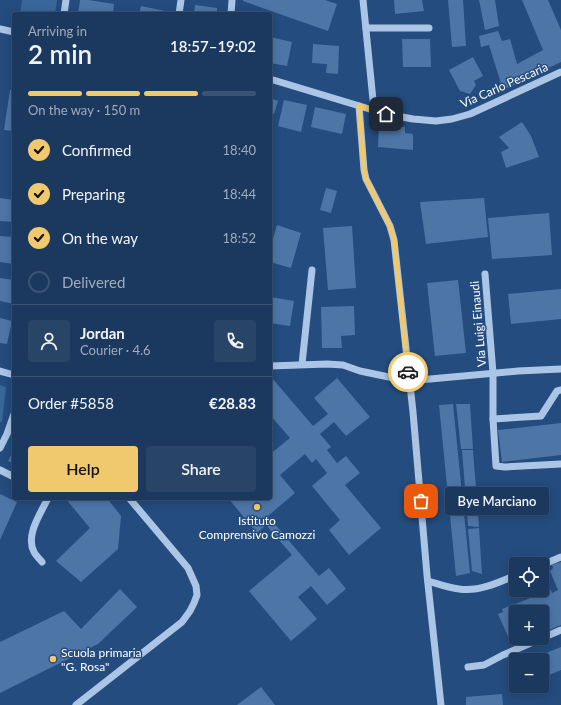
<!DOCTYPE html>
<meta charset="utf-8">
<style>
:root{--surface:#1b395e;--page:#284467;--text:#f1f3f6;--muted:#a0acbc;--line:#395373;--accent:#f0c96e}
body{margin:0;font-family:Lato,sans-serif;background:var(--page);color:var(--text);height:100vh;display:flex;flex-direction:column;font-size:15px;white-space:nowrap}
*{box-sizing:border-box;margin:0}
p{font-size:13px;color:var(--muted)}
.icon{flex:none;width:22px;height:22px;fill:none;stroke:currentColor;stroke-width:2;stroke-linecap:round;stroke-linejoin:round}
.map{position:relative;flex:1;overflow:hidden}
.side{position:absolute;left:12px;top:12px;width:260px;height:488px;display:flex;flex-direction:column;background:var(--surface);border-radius:4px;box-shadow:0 2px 10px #0003,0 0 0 1px var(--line)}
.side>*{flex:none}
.buttons{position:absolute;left:509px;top:557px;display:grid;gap:8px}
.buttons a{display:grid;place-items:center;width:40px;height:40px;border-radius:4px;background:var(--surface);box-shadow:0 2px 10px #0003,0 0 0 1px var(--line);font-size:20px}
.pin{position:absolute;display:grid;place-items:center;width:34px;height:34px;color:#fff;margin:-17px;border-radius:8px;box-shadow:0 2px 6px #0006}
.courier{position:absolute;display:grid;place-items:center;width:40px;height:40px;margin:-20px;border:3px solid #f0c96e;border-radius:50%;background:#fff;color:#222;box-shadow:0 1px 5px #0007}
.bubble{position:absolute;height:28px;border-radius:4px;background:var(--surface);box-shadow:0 2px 10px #0003,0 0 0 1px var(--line);font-size:13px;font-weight:600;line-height:28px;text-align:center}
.summary em{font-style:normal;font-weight:600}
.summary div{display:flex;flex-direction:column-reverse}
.summary{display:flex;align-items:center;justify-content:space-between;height:68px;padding:0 16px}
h1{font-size:26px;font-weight:600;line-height:30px}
.bar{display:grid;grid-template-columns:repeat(4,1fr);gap:6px 4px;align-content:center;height:48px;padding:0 16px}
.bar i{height:5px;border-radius:3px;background:var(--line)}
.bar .on{background:var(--accent)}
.bar p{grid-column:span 4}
.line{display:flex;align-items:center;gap:10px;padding:0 16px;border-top:1px solid var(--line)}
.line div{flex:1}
.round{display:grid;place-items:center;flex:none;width:42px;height:42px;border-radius:4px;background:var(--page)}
ol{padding:0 16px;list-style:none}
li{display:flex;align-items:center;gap:12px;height:44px}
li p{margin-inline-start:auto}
li .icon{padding:4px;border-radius:50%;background:var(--accent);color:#111;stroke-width:4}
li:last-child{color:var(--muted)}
li i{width:22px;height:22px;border:2px solid var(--line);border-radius:50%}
.cta{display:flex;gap:8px;margin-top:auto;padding:8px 16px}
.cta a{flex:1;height:46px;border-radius:4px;background:var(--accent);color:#111;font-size:16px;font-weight:600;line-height:46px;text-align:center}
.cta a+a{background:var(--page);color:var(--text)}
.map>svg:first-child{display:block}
</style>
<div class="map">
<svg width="561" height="705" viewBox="0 0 561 705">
<rect width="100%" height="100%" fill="#244c7e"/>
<!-- green -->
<g fill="#38669b">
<path d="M22,0H57L55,14H20Z"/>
<path d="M0,385L6,387L2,422H0Z"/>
</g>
<!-- building -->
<g fill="#4d76a7">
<path d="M80,0H89L114,4L113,14H78Z"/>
<path d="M243,0H325L337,4L328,31L243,1Z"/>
<path d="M394,0H422L424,11L395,14Z"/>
<path d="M448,0H463L466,46L452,47Z"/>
<path d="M479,0H495L499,26L485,30Z"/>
<path d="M522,0H548L561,30V62L503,90L489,45L481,47L479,36L498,31L502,41L510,39L517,64L543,50Z"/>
<path d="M195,5L217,8V14H194Z"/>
<path d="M141,6L165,11V14H139Z"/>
<path d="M270,37L292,42L287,66L270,63Z"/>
<path d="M402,39H430L431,67H403Z"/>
<path d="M313,44L339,46L338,74L326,73L327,64L312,63Z"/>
<path d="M473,57L483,76L474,81L476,85L470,94L460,91L449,70Z"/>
<path d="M10,90H14V131L4,130Z"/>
<path d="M270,98L278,101L274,114L270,112Z"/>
<path d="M284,100L307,105L301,132L278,126Z"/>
<path d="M315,107L346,114L342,134L311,127Z"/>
<path d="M522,122L531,136L539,157L506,168L501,152L509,148L499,137Z"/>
<path d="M379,126L405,127V133L413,134V150L378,147Z"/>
<path d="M326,188L337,191L331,213L320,210Z"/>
<path d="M0,198L14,200V222L0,221Z"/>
<path d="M484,198L488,237L426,244L420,202Z"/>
<path d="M549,213L552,255L492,259L488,218Z"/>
<path d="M277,225L301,233L291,268L270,262V249Z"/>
<path d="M352,226L356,288L328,290L323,228Z"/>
<path d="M0,236L14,237V264L0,262Z"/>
<path d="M0,278L14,280V304L0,301Z"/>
<path d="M458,280L466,353L435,356L427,283Z"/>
<path d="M561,289V319L511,324L508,294Z"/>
<path d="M270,297L294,301L290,326L270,323Z"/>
<path d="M354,306L355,335L341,336L342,348H322L321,307Z"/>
<path d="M0,318L12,321L7,344L0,343Z"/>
<path d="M272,378L313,426L328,414L314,398L337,378L370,417L346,436L334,422L320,434L331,447L327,450L337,463L346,456L360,473L345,485L381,528L349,555L329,530L340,520L312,486L327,473L316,459L312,463L305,454L280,475L295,493L268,516L319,576L329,568L346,589L327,605L311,586L298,597L317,619L291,641L249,591L292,555L266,525L257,533L228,498H270V454L290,438L270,415V380Z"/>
<path d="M453,404L470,573L456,576L439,405Z"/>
<path d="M456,404H470L473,449H461Z"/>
<path d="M561,423V455L502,462L498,430Z"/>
<path d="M14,449V464L8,461Z"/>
<path d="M462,450H473L479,527L468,526Z"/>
<path d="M0,494L17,502L0,540Z"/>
<path d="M65,498H107L121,516L118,549L81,582L56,561L90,528Z"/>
<path d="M479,528L482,574L472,571L468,529Z"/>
<path d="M561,562V625L542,633V612H516V638H529L516,644L514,639L510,641L498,614L503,612L502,609L551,590L552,593L558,590L550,571L553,568L552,565Z"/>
<path d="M120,589L137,607L98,644L0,693V642L64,611L81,629Z"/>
<path d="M561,647V670L542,678V660H529Z"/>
<path d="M261,687L275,705H237Z"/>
<path d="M502,694L503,705H466V697Z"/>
</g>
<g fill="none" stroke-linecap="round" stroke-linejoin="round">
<!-- minor -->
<g stroke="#aac5e6" stroke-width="7">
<path d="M363,0L374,110"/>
<path d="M64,14L66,0"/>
<path d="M179,14L181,0"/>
<path d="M231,14L232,0"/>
<path d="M366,28H429"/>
<path d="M0,29L14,32"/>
<path d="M270,79L386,114L413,119L436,121L452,119L470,114L561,72"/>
<path d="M359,106L364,170L366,179L390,226L394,240L413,412L427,575L441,705"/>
<path d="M485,274L493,373V419L496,466L505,467L561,464"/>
<path d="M302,364L312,270"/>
<path d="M270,366L327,364L343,365L360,371L408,381L518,371L561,369"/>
<path d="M0,371L14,375"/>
<path d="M493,419L541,416L557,391L561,390"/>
<path d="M0,448L7,434L14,414"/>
<path d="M0,470L14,477"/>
<path d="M42,562C40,559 36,556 34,552C25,535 41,513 48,498"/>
<path d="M542,565L561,557"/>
<path d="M428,581C438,584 449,588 459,589C478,592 498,583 516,575"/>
<path d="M468,667L484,665L503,655L561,630"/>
<path d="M76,705L182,622L190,611L194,603L197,595L196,586L188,568L129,498"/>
</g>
</g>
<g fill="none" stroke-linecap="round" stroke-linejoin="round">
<!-- done -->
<path stroke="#b2c0d2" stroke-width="4" stroke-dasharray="0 7.2" d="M408,372L413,412L421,501"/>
<!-- route -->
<path stroke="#f0c96e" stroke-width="5" d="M386,114L359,106L364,170L366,179L390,226L394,240L408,372"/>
</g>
<!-- markers -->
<g fill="#f0c96e" stroke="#244c7e" stroke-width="1.5">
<circle cx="257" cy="507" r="4"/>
<circle cx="53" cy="659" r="4"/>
</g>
<g text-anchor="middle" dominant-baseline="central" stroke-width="3" stroke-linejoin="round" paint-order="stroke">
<!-- street labels -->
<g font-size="12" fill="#fff" stroke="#244c7e">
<text transform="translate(504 85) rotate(-24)">Via Carlo Pescaria</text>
<text transform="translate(478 324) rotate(-95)">Via Luigi Einaudi</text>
</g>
<!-- poi labels -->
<g font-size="12" fill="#fff" stroke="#244c7e">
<text x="257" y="520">Istituto<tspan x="257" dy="14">Comprensivo Camozzi</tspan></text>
<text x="61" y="652" text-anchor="start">Scuola primaria<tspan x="61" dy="14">"G. Rosa"</tspan></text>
</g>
</g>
</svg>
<div class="buttons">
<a><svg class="icon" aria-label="locate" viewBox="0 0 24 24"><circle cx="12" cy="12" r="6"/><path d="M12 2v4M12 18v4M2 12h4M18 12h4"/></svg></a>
<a>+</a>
<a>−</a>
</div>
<div class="pin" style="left:421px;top:501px;background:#ea580c"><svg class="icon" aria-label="bag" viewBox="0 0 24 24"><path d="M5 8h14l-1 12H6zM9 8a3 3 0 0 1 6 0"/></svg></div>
<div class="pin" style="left:386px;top:114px;background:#1f2937"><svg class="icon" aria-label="home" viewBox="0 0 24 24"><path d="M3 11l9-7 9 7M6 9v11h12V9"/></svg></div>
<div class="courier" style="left:408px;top:372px"><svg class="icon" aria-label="car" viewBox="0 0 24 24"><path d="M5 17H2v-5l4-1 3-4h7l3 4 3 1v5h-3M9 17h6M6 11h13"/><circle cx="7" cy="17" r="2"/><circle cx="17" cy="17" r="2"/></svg></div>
<div class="bubble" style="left:445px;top:487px;width:104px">Bye Marciano</div>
<section class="side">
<div class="summary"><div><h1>2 min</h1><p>Arriving in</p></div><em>18:57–19:02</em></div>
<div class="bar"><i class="on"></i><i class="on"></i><i class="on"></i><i></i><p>On the way · 150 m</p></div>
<ol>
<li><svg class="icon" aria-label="check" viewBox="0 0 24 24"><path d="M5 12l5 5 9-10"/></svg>Confirmed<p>18:40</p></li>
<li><svg class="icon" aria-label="check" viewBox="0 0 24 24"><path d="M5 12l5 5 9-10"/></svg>Preparing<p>18:44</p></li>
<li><svg class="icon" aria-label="check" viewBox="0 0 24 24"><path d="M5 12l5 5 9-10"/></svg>On the way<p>18:52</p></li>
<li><i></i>Delivered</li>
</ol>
<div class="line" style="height:72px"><a class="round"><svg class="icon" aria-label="person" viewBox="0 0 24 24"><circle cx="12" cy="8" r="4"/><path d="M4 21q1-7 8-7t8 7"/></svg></a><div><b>Jordan</b><p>Courier · 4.6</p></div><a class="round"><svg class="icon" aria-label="phone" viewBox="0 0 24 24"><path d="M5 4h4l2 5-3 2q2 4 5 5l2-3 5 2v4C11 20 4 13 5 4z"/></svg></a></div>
<div class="line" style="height:52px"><div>Order #5858</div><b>€28.83</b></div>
<div class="cta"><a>Help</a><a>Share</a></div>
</section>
</div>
